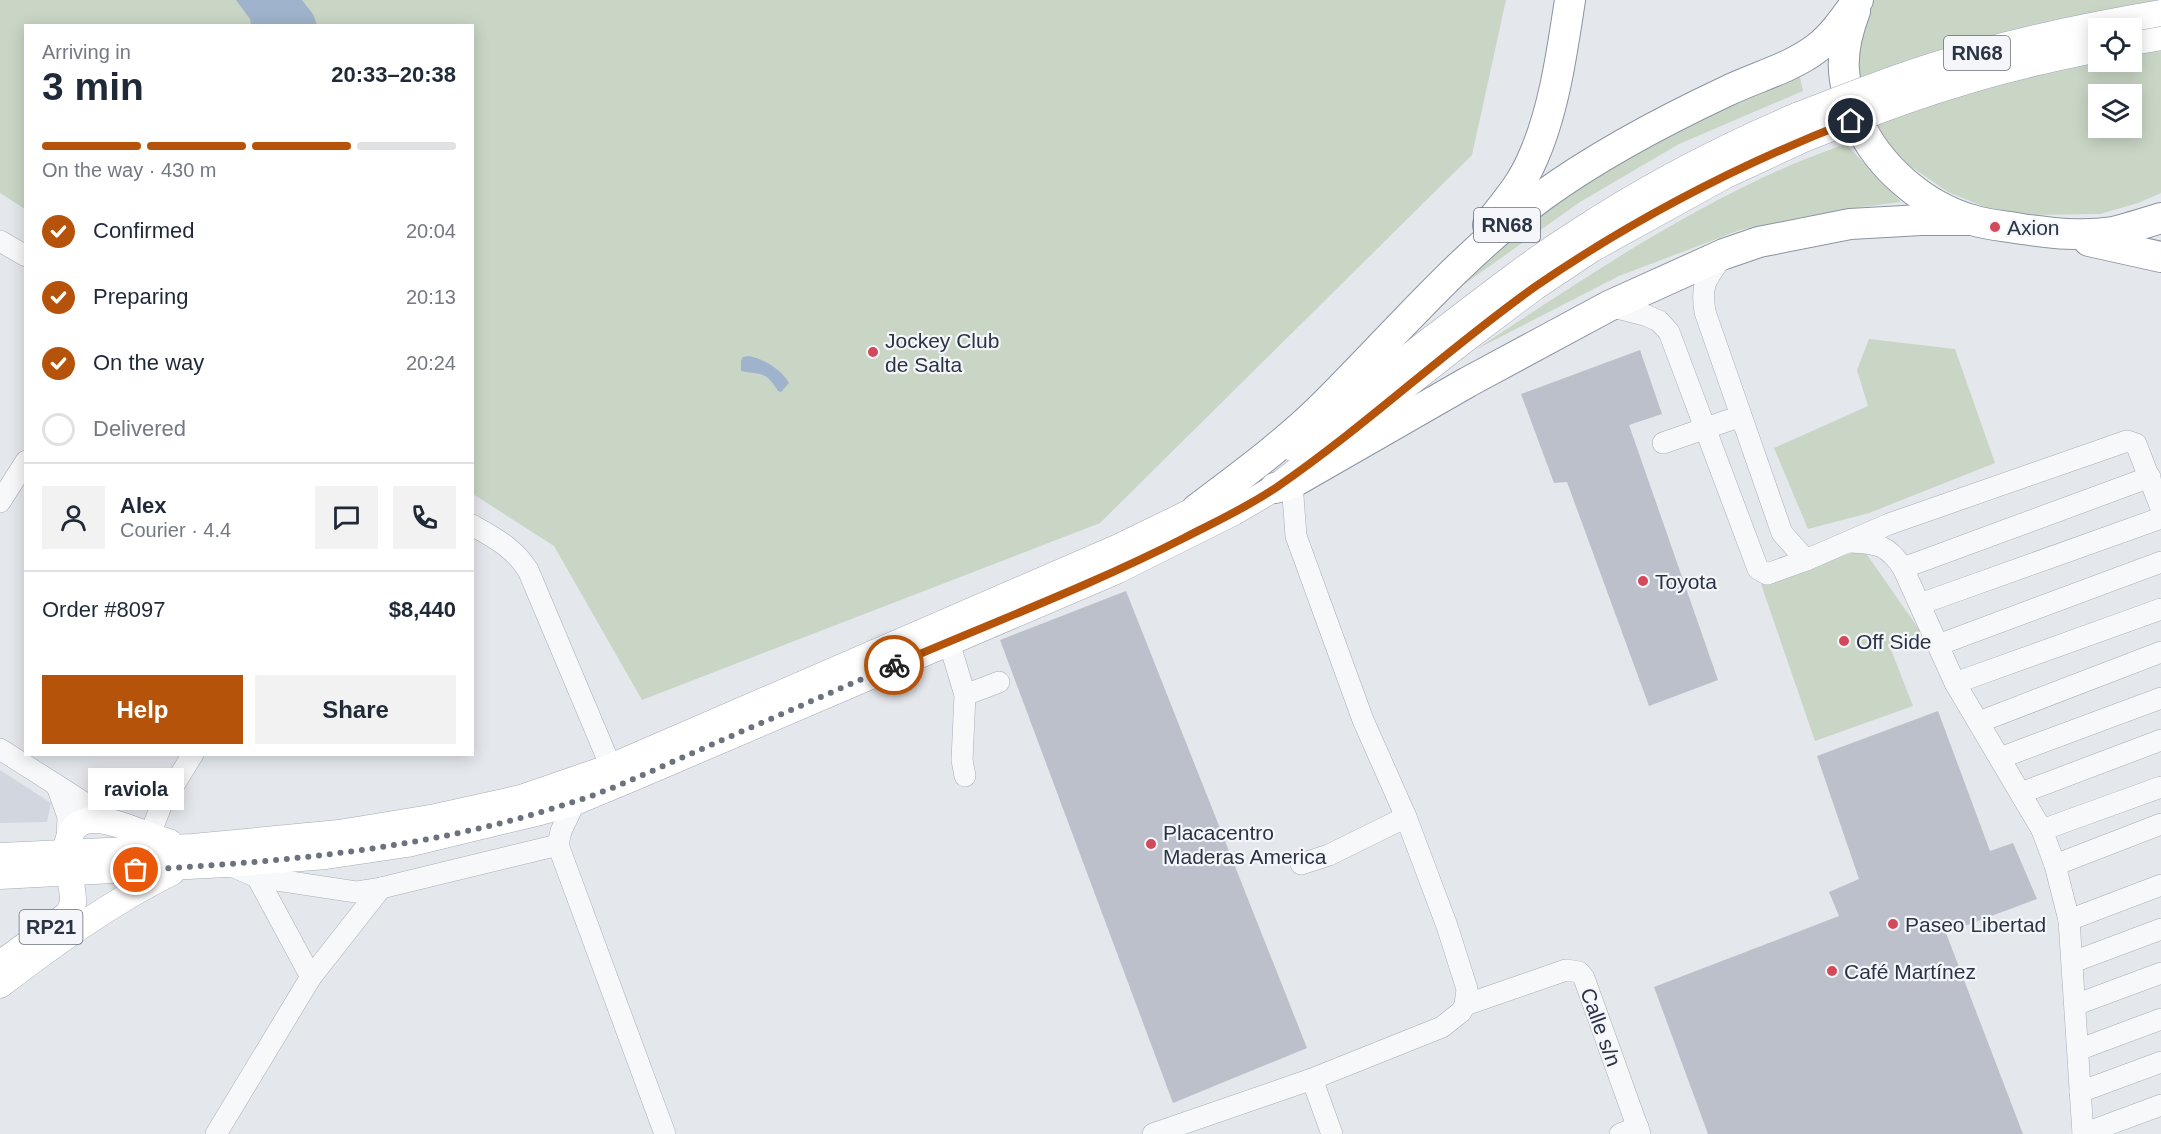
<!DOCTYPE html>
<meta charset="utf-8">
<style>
:root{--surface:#fff;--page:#f2f2f3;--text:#1f2937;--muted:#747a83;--line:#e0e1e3;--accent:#b45309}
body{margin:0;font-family:Helvetica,sans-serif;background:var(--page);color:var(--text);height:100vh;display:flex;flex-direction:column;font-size:22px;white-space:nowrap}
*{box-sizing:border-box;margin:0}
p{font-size:20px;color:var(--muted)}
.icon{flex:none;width:33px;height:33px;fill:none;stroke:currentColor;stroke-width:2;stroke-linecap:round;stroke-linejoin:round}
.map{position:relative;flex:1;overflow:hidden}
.sheet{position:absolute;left:24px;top:24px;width:450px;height:732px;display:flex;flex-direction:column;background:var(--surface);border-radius:0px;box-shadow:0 3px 15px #0003}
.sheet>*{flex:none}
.tools{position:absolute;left:2088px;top:18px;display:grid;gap:12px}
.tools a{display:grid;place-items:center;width:54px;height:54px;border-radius:0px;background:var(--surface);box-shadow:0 3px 15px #0003;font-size:30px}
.pin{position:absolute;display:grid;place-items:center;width:51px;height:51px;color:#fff;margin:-26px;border:3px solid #fff;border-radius:50%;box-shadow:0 2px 6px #0007}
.courier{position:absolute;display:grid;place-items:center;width:60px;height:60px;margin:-30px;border:4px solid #b45309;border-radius:50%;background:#fff;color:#222;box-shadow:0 2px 8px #0007}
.bubble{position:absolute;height:42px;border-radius:0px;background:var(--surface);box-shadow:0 3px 15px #0003;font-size:20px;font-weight:700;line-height:42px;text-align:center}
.headline em{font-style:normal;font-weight:700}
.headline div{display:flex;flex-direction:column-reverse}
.headline{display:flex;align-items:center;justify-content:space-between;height:102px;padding:0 18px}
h1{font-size:39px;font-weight:700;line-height:45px}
.bar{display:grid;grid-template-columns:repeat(4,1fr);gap:9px 6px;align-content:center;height:72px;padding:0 18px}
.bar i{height:8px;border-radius:4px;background:var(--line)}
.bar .on{background:var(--accent)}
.bar p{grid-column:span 4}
.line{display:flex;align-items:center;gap:15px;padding:0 18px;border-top:2px solid var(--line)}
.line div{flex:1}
.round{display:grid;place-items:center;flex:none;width:63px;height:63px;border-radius:0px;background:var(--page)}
ol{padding:0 18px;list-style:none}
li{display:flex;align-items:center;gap:18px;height:66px}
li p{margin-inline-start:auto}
li .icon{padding:6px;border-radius:50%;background:var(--accent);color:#fff;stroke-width:4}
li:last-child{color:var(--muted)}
li i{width:33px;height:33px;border:3px solid var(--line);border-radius:50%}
.cta{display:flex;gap:12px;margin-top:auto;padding:12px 18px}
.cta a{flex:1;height:69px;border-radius:0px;background:var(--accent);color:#fff;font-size:24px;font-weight:700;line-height:69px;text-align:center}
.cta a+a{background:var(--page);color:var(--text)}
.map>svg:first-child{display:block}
</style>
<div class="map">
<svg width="2161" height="1134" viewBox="0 0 2161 1134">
<rect width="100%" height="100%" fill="#e4e7ec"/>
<!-- built -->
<path fill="#d2d6de" d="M0,770L51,803L47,822L0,823Z"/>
<!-- green -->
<g fill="#c9d6c5" fill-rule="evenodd">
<path d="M0,0H1506L1472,155L1100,523L642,700L554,546L473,494L472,26H26L25,209L0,193Z"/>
<path d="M1872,0H2161V193L2138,203L2100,214L2033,215L1985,207L1948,192L1897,157L1883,138L1856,69L1859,32ZM2098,28H2132V62H2098ZM2098,94H2132V128H2098Z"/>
<path d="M1799,73L1803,91L1679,144L1580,202L1463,285L1433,304C1504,234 1589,169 1677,124C1716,104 1759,90 1799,73Z"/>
<path d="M1846,144L1901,202L1847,209L1740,230L1619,276L1475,350C1590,275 1715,188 1846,144Z"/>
<path d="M1869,339L1955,349L1995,463L1869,513L1808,529L1774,448L1868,406L1857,370Z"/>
<path d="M1863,549L1923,635L1890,647L1913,706L1815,741L1761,584Z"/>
</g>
<!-- water -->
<g fill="#9fb4cc">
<path d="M236,0H302L313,14L317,25H251L250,19Z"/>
<path d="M749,356C764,359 782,370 789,383L781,392L778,391C766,371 762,375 741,371V361L743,357Z"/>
</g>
<!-- building -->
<g fill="#bbc0ca">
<path d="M1640,350L1662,414L1629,425L1718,680L1649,706L1567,482L1554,483L1521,394Z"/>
<path d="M1126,591L1307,1048L1173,1103L1000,640Z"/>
<path d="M1938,711L1990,851L2013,843L2037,899L1946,933L2023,1134H1708L1654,987L1839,916L1829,892L1859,879L1817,756Z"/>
</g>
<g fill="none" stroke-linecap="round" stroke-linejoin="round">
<!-- minor casing -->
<g stroke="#a9aeb7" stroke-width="22">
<g id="minor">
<path d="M0,241L26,256"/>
<path d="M1724,254C1708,278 1700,281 1705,312L1782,533L1806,560"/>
<path d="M1609,306L1645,315L1659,321L1669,332L1758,569L1767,574L1806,560L1889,524L2127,441L2136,444L2161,508"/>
<path d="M1663,443L1741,416"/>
<path d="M0,502L26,461"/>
<path d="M472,525C495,538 514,548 528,570L611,767"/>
<path d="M1850,542C1877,543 1888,545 1903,568L1955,683L2042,830L2055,865L2069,920L2083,1134"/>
<path d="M1903,568L2150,477"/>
<path d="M1920,604L2161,518"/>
<path d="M949,642L965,695L962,760L965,776"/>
<path d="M1938,645L2161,562"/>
<path d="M1955,683L2161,609"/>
<path d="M965,695L999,682"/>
<path d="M1979,722L2161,652"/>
<path d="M0,749L116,823"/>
<path d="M2000,758L2161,698"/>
<path d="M57,786L68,817L67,839"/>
<path d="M2021,793L2161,740"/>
<path d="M575,802L561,831L558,845L665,1134"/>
<path d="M2042,830L2161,787"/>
<path d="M149,837L161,806L193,754"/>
<path d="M227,864L257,877L356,892L381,888L558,845"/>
<path d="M1301,864L1329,855L1406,817"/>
<path d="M2055,865L2161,824"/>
<path d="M257,877L311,977"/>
<path d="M2069,920L2161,885"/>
<path d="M2073,962L2161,929"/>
<path d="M1465,1005L1566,970L1579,972L1584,978L1640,1134"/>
<path d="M2075,1005L2161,973"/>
<path d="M2078,1050L2161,1019"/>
<path d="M1312,1079L1332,1134"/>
<path d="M2080,1092L2161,1062"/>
<path d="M216,1134L311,977L381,888"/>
<path d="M1153,1134L1312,1079L1442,1027L1461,1012L1465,1005L1467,989L1447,926L1406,817L1363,720L1296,536L1292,483"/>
<path d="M1620,1134L1638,1127"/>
<path d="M2083,1134L2161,1105"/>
</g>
</g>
<!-- major casing -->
<g stroke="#a3abb8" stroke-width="27">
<g id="major">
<path d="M2132,42L2161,37"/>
<path d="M1293,448C1340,417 1381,378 1425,344C1474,307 1523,267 1575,234C1646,187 1721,148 1799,115"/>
<path d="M0,856L193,847L339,833L436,817L521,798L611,767L1119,547L1197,509L1214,498"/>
<path d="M0,876L226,864L326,856L407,844L540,812L575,802L635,777L1116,571L1234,512L1275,488L1467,338L1535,287L1592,249L1724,176L1806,138"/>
<path d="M0,964L67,915C70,911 72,907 73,903C74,876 57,855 73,830C77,824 85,820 93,820C118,820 145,836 169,842"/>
<path d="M0,985C55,943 110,903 172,872"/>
</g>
</g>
<!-- highway casing -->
<g stroke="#8b94a3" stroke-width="32">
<g id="highway">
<path d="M1855,11C1839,53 1840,81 1858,121C1878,167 1924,206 1972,220C1988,225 2006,226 2022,229C2052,233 2082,237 2113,232C2129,228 2145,223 2161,218"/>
<path d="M1488,225C1504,204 1522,184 1532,160C1554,112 1562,52 1570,0"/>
<path d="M2089,241L2161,257"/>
<path d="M1275,488L1292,483L1468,382L1609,306L1724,254L1759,242L1850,224L1921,220H1972"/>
<path d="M1197,509C1239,477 1282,446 1320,409C1393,337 1459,257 1542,196C1600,154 1663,121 1727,91C1756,77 1791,68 1817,48C1834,35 1846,16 1858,0"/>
</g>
</g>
<!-- minor -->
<use href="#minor" stroke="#f7f8fa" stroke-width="21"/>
<!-- major -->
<use href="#major" stroke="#fff" stroke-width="26"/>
<!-- highway -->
<use href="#highway" stroke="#fff" stroke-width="30"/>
<!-- major-bridge casing -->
<g stroke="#a3abb8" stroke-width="27" stroke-linecap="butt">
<g id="major-bridge">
<path d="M1799,115C1844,98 1888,80 1933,66C2008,42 2084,26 2161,13"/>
<path d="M1806,138C1856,119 1905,99 1957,84C2003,69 2051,59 2098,49"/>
</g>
</g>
<!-- major-bridge -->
<use href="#major-bridge" stroke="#fff" stroke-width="26"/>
</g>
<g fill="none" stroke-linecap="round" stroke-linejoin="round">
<!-- done -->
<path stroke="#6c737f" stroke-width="6" stroke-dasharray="0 10.8" d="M136,870C284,862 432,849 573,802C615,789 655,769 695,752C761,723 828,694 894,665"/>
<!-- route -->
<path stroke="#b45309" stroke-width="8" d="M894,665C991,623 1090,586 1184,538C1215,522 1248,507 1277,487C1367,425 1447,349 1536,286C1634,219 1740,164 1851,121"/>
</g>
<!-- markers -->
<g fill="#d1495b" stroke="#f4f6f9" stroke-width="2">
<circle cx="1995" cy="227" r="6"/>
<circle cx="873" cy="352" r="6"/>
<circle cx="1643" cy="581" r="6"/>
<circle cx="1844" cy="641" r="6"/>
<circle cx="1151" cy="844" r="6"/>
<circle cx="1893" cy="924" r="6"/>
<circle cx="1832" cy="971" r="6"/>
</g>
<g text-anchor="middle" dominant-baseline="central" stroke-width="4.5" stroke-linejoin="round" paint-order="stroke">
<!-- shield labels -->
<g fill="#f4f6f9" stroke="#676e7b" stroke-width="1.5">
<rect x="1944" y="36" width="66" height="34" rx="4.5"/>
<rect x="1474" y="208" width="66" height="34" rx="4.5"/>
<rect x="19.5" y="910" width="63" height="34" rx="4.5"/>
</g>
<g font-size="20" font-weight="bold" fill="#2b3445">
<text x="1977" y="53">RN68</text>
<text x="1507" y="225">RN68</text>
<text x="51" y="927">RP21</text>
</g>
<!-- poi labels -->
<g font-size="21" fill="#2b3445" stroke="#f4f6f9" text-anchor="start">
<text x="2007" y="227">Axion</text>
<text x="885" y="340">Jockey Club<tspan x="885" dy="24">de Salta</tspan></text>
<text x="1655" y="581">Toyota</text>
<text x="1856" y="641">Off Side</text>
<text x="1163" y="832">Placacentro<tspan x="1163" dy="24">Maderas America</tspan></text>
<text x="1905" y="924">Paseo Libertad</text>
<text x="1844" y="971">Café Martínez</text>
</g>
<!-- street labels -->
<g font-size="21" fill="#2b3445" stroke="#f4f6f9">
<text transform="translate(1601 1027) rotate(70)">Calle s/n</text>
</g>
</g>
</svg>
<div class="tools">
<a><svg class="icon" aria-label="locate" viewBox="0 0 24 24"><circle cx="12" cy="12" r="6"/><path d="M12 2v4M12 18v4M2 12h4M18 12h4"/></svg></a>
<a><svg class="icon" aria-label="layers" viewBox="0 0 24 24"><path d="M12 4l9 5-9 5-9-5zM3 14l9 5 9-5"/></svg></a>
</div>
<div class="pin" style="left:136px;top:870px;background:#ea580c"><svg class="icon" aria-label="bag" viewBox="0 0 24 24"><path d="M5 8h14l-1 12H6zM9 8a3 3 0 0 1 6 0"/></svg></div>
<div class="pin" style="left:1851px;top:121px;background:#1f2937"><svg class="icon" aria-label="home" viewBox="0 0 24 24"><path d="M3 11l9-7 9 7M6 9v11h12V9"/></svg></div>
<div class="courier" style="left:894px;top:665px"><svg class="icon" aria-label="bike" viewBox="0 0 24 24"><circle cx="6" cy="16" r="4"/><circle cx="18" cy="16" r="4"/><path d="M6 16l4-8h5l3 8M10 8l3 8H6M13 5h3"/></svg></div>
<div class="bubble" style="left:88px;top:768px;width:96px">raviola</div>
<section class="sheet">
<div class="headline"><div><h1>3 min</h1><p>Arriving in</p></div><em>20:33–20:38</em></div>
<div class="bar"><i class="on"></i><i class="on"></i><i class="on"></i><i></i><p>On the way · 430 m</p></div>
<ol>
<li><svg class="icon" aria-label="check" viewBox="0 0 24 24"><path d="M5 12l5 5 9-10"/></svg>Confirmed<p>20:04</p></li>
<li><svg class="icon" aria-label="check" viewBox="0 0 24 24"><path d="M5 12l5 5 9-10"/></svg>Preparing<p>20:13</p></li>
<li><svg class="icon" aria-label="check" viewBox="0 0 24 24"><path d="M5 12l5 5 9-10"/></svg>On the way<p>20:24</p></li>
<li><i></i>Delivered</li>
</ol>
<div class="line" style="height:108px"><a class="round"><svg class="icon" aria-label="person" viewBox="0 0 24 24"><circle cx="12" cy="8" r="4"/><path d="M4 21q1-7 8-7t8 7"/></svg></a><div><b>Alex</b><p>Courier · 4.4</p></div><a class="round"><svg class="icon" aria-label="chat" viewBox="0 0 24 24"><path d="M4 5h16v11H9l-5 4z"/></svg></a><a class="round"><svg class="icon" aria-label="phone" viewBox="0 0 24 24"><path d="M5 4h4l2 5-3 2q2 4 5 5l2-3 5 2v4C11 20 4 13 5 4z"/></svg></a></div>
<div class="line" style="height:78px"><div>Order #8097</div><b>$8,440</b></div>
<div class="cta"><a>Help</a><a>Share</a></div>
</section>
</div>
